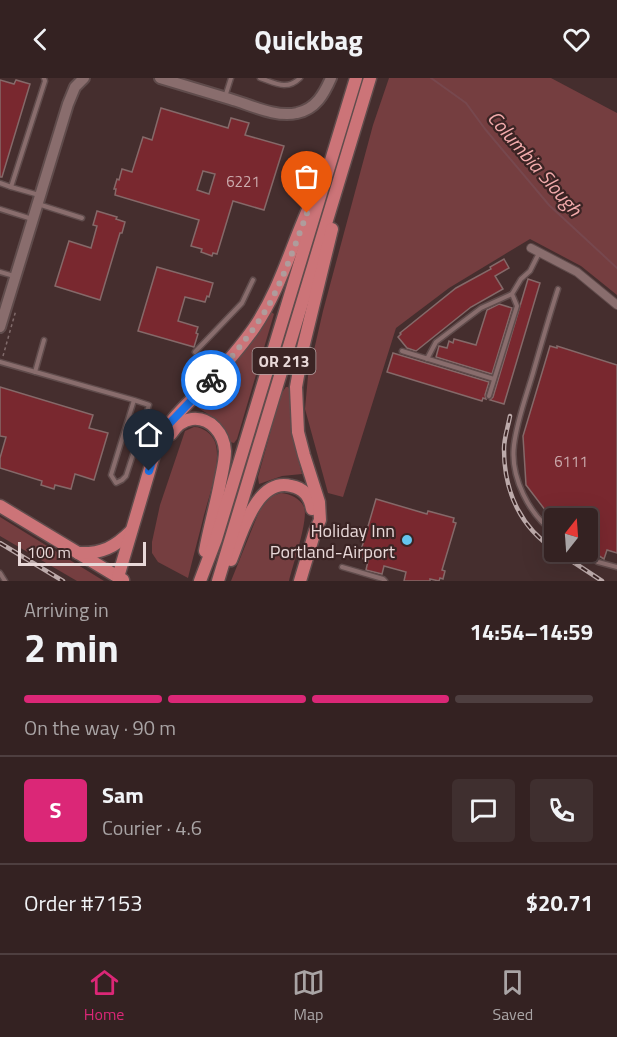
<!DOCTYPE html>
<meta charset="utf-8">
<style>
:root{--surface:#342222;--page:#3f2f2f;--text:#f1f3f6;--muted:#a9a4a5;--line:#4e3f40;--accent:#db2777}
body{margin:0;font-family:"Titillium Web",sans-serif;background:var(--page);color:var(--text);height:100vh;display:flex;flex-direction:column;font-size:22px;white-space:nowrap}
*{box-sizing:border-box;margin:0}
p{font-size:20px;color:var(--muted)}
.icon{flex:none;width:33px;height:33px;fill:none;stroke:currentColor;stroke-width:2;stroke-linecap:round;stroke-linejoin:round}
.map{position:relative;height:503px;overflow:hidden}
.sheet{display:flex;flex-direction:column;background:var(--surface);flex:1}
.sheet>*{flex:none}
.needle{width:39px;rotate:17deg}
.buttons{position:absolute;left:544px;top:430px;display:grid;gap:12px}
.buttons a{display:grid;place-items:center;width:54px;height:54px;border-radius:6px;background:var(--surface);box-shadow:0 6px 24px #0002,0 0 0 2px var(--line);font-size:30px}
.scale{position:absolute;left:18px;bottom:15px;width:128px;box-sizing:border-box;padding-left:6px;border:3px solid #e8d8d8;border-top:0;font-size:16px;line-height:21px;white-space:nowrap;color:#e8d8d8;-webkit-text-stroke:4px #3b2424;paint-order:stroke}
.pin{position:absolute;display:grid;place-items:center;width:51px;height:51px;color:#fff;margin:-62px -26px;border-radius:50% 50% 50% 0;rotate:-45deg;box-shadow:0 0 6px #0007}
.pin .icon{rotate:45deg}
.courier{position:absolute;display:grid;place-items:center;width:60px;height:60px;margin:-30px;border:4px solid #1a73e8;border-radius:50%;background:#fff;color:#222;box-shadow:0 2px 8px #0007}
.headline em{font-style:normal;font-weight:700}
.headline div{display:flex;flex-direction:column-reverse}
.headline{display:flex;align-items:center;justify-content:space-between;height:102px;padding:0 24px}
h1{font-size:39px;font-weight:700;line-height:45px}
.bar{display:grid;grid-template-columns:repeat(4,1fr);gap:9px 6px;align-content:center;height:72px;padding:0 24px}
.bar i{height:8px;border-radius:4px;background:var(--line)}
.bar .current{background:var(--accent)}
.bar p{grid-column:span 4}
.line{display:flex;align-items:center;gap:15px;padding:0 24px;border-top:2px solid var(--line)}
.line div{flex:1}
.round{display:grid;place-items:center;flex:none;width:63px;height:63px;border-radius:6px;background:var(--page)}
header{display:flex;justify-content:space-between;align-items:center;height:78px;padding:0 24px;background:var(--surface);font-size:27px;font-weight:700}
.menu{display:flex;justify-content:space-around;align-items:center;height:84px;border-top:2px solid var(--line);background:var(--surface);font-size:16px;color:var(--muted)}
.menu a{display:grid;justify-items:center;gap:3px}
.menu .current{color:var(--accent)}
.map>svg:first-child{display:block}
</style>
<header><svg class="icon" aria-label="back" viewBox="0 0 24 24"><path d="M15 5l-7 7 7 7"/></svg>Quickbag<svg class="icon" aria-label="heart" viewBox="0 0 24 24"><path d="M12 20l-8-8c-3-5 5-10 8-4 3-6 11-1 8 4z"/></svg></header>
<div class="map">
<svg width="617" height="503" viewBox="0 0 617 503">
<rect width="100%" height="100%" fill="#452e2e"/>
<!-- green -->
<g fill="#753e40">
<path d="M389,0H551L617,35V217L581,188L530,161L449,210L396,250L343,419L328,415L305,331L308,298L323,233L373,47Z"/>
<path d="M270,233L274,236L237,361L234,365L230,364L226,353L217,342L197,329V324Z"/>
<path d="M286,309H288L290,312L292,356L302,396L282,398L259,406L258,399L281,316Z"/>
<path d="M194,349C203,349 212,356 215,364C222,384 209,418 204,437C199,458 193,479 188,500L158,484L152,475V464L160,427L185,353Z"/>
<path d="M281,415C290,416 300,420 304,429C309,441 292,489 289,503H231L260,431L272,418Z"/>
<path d="M0,439L104,503H77L0,458Z"/>
</g>
<g fill="none" stroke-linecap="round" stroke-linejoin="round">
<!-- stream -->
<path stroke="#77484e" stroke-width="2" d="M431,0L466,25L485,51L549,127L617,190"/>
</g>
<!-- building -->
<g fill="#79282f" stroke="#856969" stroke-width="1.5" fill-rule="evenodd">
<path d="M0,2L14,6L16,2L30,6L2,99H0Z"/>
<path d="M161,30L228,50L231,40L249,45L245,57L284,68L264,132L233,123L217,176L213,175L212,178L201,174L202,171L191,168L199,142L115,117L116,111H114L117,101L119,102L122,91L132,94L143,59L152,62ZM203,93L215,96L209,116L197,112Z"/>
<path d="M97,133L117,139L116,141L125,144L122,155H120L100,222L55,208L69,163L91,170L97,148L93,147Z"/>
<path d="M504,181L509,190L495,198L503,211L471,229L416,273L407,270L398,259L401,256L400,255L456,210L491,191L490,189Z"/>
<path d="M157,189L213,205L209,219L207,218L205,224L185,219L178,243L198,249L196,255L198,256L194,269L138,253Z"/>
<path d="M528,201L540,205L504,326L490,322L493,319Z"/>
<path d="M499,226L512,230L492,296L436,279L439,268L447,270L449,263L453,265L454,261L476,267L487,232Z"/>
<path d="M550,268L557,270V268L617,287V475L607,472L604,481L588,471V441H552L526,407L523,358Z"/>
<path d="M393,275L489,304L485,317L486,321L483,320L482,323L387,294Z"/>
<path d="M0,309L93,337L89,350L108,355L94,402L75,396L71,411L55,407L54,411L41,407L42,403L0,390V380L6,359L0,358Z"/>
<path d="M376,421L427,436L428,433L454,440L453,444L456,445L442,492L445,493L443,501L440,500L439,503L430,501V503H404L406,494L384,488L382,496L366,492L368,483L359,479Z"/>
</g>
<g fill="none" stroke-linecap="round" stroke-linejoin="round">
<!-- lane casing -->
<g stroke="#604c4c" stroke-width="7">
<g id="lane">
<path d="M260,0C275,5 287,13 300,0"/>
<path d="M225,19L231,0"/>
<path d="M0,105L11,109L45,3L44,0"/>
<path d="M11,109L39,117"/>
<path d="M38,126L82,140"/>
<path d="M0,131L32,141"/>
<path d="M0,194L14,198"/>
<path d="M402,273L494,301"/>
<path d="M195,274L242,225L253,202"/>
<path d="M427,281L436,264L481,230L512,216L521,201L530,193L539,175"/>
<path d="M0,284L134,322L111,397L116,405L122,402L126,398L149,327L134,322"/>
<path d="M35,294L44,262"/>
<path d="M489,318L517,228L512,216"/>
<path d="M555,455C529,437 510,399 514,367C517,342 526,319 533,295C541,267 549,239 558,211"/>
<path d="M583,474L598,484L617,489"/>
<path d="M342,489L383,501L385,503"/>
<path d="M0,495L5,503"/>
</g>
</g>
<!-- street casing -->
<g stroke="#604c4c" stroke-width="10">
<path id="street" d="M531,170L577,194L617,227"/>
</g>
<!-- secondary casing -->
<g stroke="#604c4c" stroke-width="14">
<g id="secondary">
<path d="M160,0C183,7 207,14 230,21C251,27 276,40 297,35C316,31 324,16 331,0"/>
<path d="M0,249L68,26L75,9L84,0"/>
</g>
</g>
<!-- primary casing -->
<g stroke="#604c4c" stroke-width="15">
<g id="primary">
<path d="M171,356C176,348 183,342 192,341C211,339 224,356 225,373C225,384 222,394 220,405C216,427 209,450 205,473"/>
<path d="M0,428L123,502"/>
<path d="M78,475C102,476 115,469 131,453"/>
<path d="M231,482C241,458 256,399 291,408C304,410 310,419 312,431"/>
<path d="M118,499L156,370C165,344 188,326 207,306C224,288 240,270 254,250C281,210 291,168 311,125"/>
<path d="M200,503L216,461L356,0"/>
<path d="M218,503L370,0"/>
<path d="M300,503L315,453L320,442L319,424L304,377L298,354L296,309L303,270L332,151"/>
</g>
</g>
<!-- path -->
<path stroke="#806b6b" stroke-width="1.5" stroke-dasharray="3 3" stroke-linecap="butt" d="M3,278L16,232"/>
<!-- lane -->
<use href="#lane" stroke="#896d6d" stroke-width="4"/>
<!-- street -->
<use href="#street" stroke="#896d6d" stroke-width="8"/>
<!-- secondary -->
<use href="#secondary" stroke="#896d6d" stroke-width="10"/>
<!-- primary -->
<use href="#primary" stroke="#cc7478" stroke-width="12"/>
<!-- rail casing -->
<g stroke="#bdabab" stroke-width="4.5">
<g id="rail">
<path d="M510,338C508,349 504,360 504,371C504,413 520,449 555,472"/>
<path d="M0,465L63,503"/>
<path d="M558,474L602,503"/>
</g>
</g>
<!-- rail -->
<use href="#rail" stroke="#3b2424" stroke-width="2" stroke-dasharray="7" stroke-linecap="butt"/>
</g>
<g fill="none" stroke-linecap="round" stroke-linejoin="round">
<!-- done -->
<path stroke="#af9c9c" stroke-width="6" stroke-dasharray="0 10.8" d="M211,302C233,278 254,253 270,225C285,196 296,165 307,135"/>
<!-- route -->
<path stroke="#1a73e8" stroke-width="8" d="M149,393L158,364L168,347L211,302"/>
</g>
<!-- markers -->
<circle fill="#65c5ee" stroke="#3b2424" stroke-width="2" cx="407" cy="462" r="6"/>
<g text-anchor="middle" dominant-baseline="central" stroke-width="4.5" stroke-linejoin="round" paint-order="stroke">
<!-- number labels -->
<g font-size="15" fill="#ccacae">
<text x="243" y="103">6221</text>
<text x="571" y="383">6111</text>
</g>
<!-- shield labels -->
<rect fill="#3b2424" stroke="#b4a2a2" stroke-width="1.5" x="252.5" y="270" width="63" height="26" rx="4.5"/>
<g font-size="16" font-weight="bold" fill="#e8d8d8">
<text x="284" y="283">OR 213</text>
</g>
<!-- poi labels -->
<g font-size="18" fill="#e8d8d8" stroke="#3b2424" text-anchor="end">
<text x="395" y="452">Holiday Inn<tspan x="395" dy="21">Portland-Airport</tspan></text>
</g>
<!-- water labels -->
<g font-size="20" font-style="italic" fill="#f3abac" stroke="#3b2424">
<text transform="translate(535 85) rotate(49)">Columbia Slough</text>
</g>
</g>
</svg>
<div class="buttons">
<a><svg class="needle" viewBox="-14 -14 28 28"><path d="M0-13l5 13h-10z" fill="#e53935"/><path d="M0 13l5-13h-10z" fill="#a9a4a5"/></svg></a>
</div>
<div class="scale">100 m</div>
<div class="pin" style="left:307px;top:135px;background:#ea580c"><svg class="icon" aria-label="bag" viewBox="0 0 24 24"><path d="M5 8h14l-1 12H6zM9 8a3 3 0 0 1 6 0"/></svg></div>
<div class="pin" style="left:149px;top:393px;background:#1f2937"><svg class="icon" aria-label="home" viewBox="0 0 24 24"><path d="M3 11l9-7 9 7M6 9v11h12V9"/></svg></div>
<div class="courier" style="left:211px;top:302px"><svg class="icon" aria-label="bike" viewBox="0 0 24 24"><circle cx="6" cy="16" r="4"/><circle cx="18" cy="16" r="4"/><path d="M6 16l4-8h5l3 8M10 8l3 8H6M13 5h3"/></svg></div>
</div>
<section class="sheet">
<div class="headline"><div><h1>2 min</h1><p>Arriving in</p></div><em>14:54–14:59</em></div>
<div class="bar"><i class="current"></i><i class="current"></i><i class="current"></i><i></i><p>On the way · 90 m</p></div>
<div class="line" style="height:108px"><b class="round" style="background:var(--accent);color:#fff">S</b><div><b>Sam</b><p>Courier · 4.6</p></div><a class="round"><svg class="icon" aria-label="chat" viewBox="0 0 24 24"><path d="M4 5h16v11H9l-5 4z"/></svg></a><a class="round"><svg class="icon" aria-label="phone" viewBox="0 0 24 24"><path d="M5 4h4l2 5-3 2q2 4 5 5l2-3 5 2v4C11 20 4 13 5 4z"/></svg></a></div>
<div class="line" style="height:78px"><div>Order #7153</div><b>$20.71</b></div>
</section>
<nav class="menu">
<a class="current"><svg class="icon" aria-label="home" viewBox="0 0 24 24"><path d="M3 11l9-7 9 7M6 9v11h12V9"/></svg>Home</a>
<a><svg class="icon" aria-label="map" viewBox="0 0 24 24"><path d="M3 6l6-2 6 2 6-2v14l-6 2-6-2-6 2zM9 4v14M15 6v14"/></svg>Map</a>
<a><svg class="icon" aria-label="saved" viewBox="0 0 24 24"><path d="M7 4h10v16l-5-4-5 4z"/></svg>Saved</a>
</nav>
